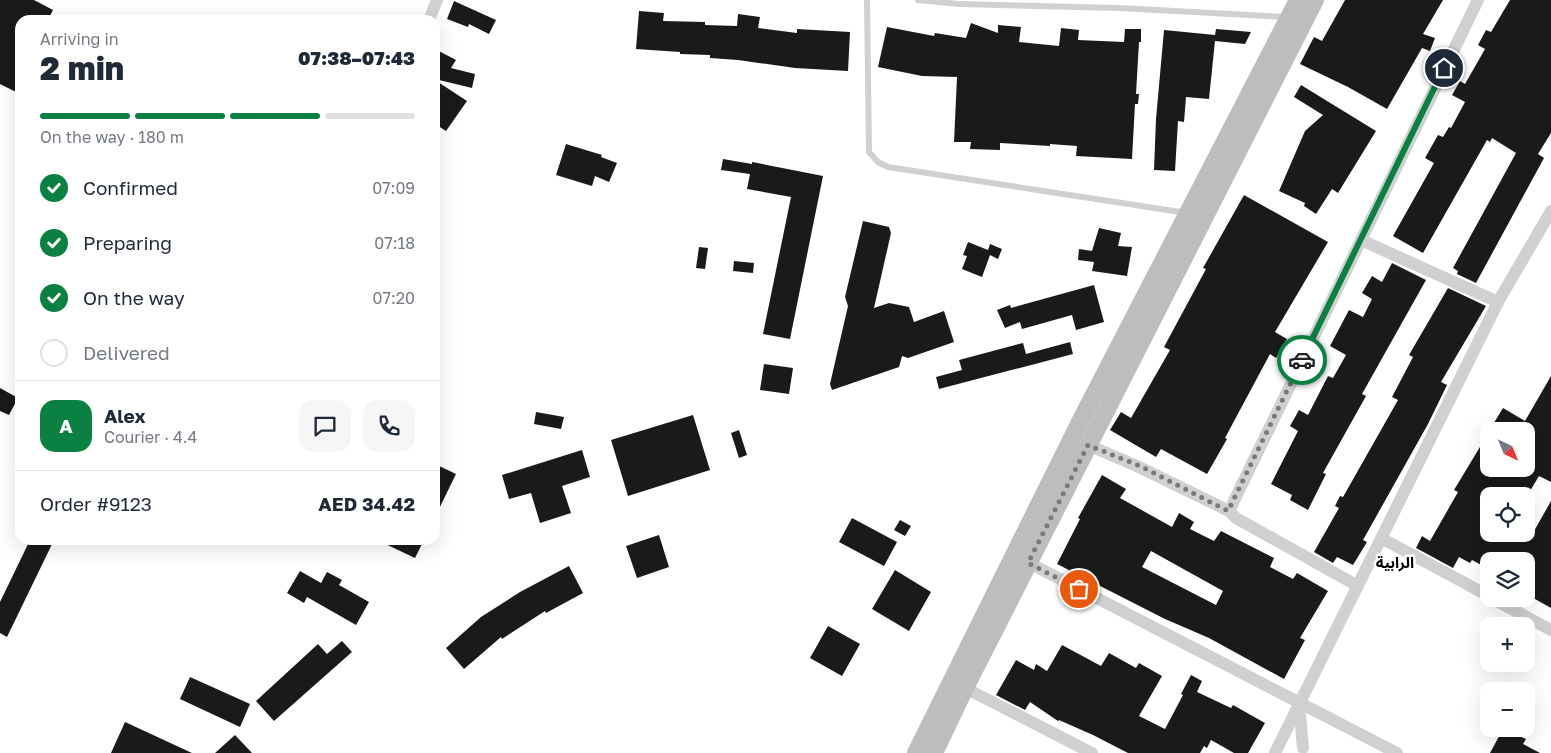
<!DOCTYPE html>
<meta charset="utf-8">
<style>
:root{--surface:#fff;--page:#f6f6f7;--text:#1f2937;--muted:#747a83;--line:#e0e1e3;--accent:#0b8043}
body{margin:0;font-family:"Golos Text","Noto Sans Arabic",sans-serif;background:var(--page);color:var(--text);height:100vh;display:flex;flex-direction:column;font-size:19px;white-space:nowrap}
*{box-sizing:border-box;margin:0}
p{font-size:16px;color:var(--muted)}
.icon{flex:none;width:28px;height:28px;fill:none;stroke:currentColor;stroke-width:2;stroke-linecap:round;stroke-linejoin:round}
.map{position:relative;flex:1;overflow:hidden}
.side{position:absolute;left:15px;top:15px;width:425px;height:530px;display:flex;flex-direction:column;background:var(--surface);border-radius:15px;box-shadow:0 5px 20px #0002}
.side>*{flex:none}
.needle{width:32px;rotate:136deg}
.tools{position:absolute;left:1480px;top:422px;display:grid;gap:10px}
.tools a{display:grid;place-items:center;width:55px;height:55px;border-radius:10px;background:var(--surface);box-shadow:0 5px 20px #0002;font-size:25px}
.pin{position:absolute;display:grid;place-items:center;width:42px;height:42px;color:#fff;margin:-21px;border:2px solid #fff;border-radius:50%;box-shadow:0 1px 5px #0007}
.courier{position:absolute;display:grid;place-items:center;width:50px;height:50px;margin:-25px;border:4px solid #0b8043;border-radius:50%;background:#fff;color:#222;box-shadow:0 1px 6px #0007}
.head em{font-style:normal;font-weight:800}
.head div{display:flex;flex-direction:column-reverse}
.head{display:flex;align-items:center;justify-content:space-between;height:85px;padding:0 25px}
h1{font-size:32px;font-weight:800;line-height:38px}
.bar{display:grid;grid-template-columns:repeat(4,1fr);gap:8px 5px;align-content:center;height:60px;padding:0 25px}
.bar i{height:6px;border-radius:4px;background:var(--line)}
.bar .current{background:var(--accent)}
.bar p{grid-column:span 4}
.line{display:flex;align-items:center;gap:12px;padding:0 25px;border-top:1px solid var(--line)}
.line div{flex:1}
.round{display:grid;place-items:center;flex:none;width:52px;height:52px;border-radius:15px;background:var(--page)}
ol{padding:0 25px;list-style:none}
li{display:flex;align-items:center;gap:15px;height:55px}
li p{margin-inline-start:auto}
li .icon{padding:5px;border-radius:50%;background:var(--accent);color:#fff;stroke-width:4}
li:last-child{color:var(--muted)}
li i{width:28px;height:28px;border:2px solid var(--line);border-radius:50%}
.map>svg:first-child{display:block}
</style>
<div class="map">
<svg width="1551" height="753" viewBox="0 0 1551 753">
<rect width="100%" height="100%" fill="#fff"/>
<!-- building -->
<g fill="#1a1a1a" fill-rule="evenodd">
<path d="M0,0H34L53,10L48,20H20V94L0,84Z"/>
<path d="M1345,0H1443L1423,34L1435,38L1430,51L1422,48L1387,109L1348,87L1300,64L1314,37L1322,41Z"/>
<path d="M1510,0H1551V133L1538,154L1544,158L1476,283L1457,274L1458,271L1453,268L1516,153L1492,138L1490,142L1487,140L1423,253L1393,236L1434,163L1425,158L1438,135L1443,137L1449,127L1451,128L1465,102L1452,95L1460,81L1465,84L1485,49L1478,45L1486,30L1491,32Z"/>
<path d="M454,1L496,20L489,34L469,24L468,27L447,19Z"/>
<path d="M639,11L664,13L663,21L705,22V25L737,26L738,14L760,17L758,28L797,33V29L850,32L848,71L795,68L738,60L710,58V55L680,54V52L636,49Z"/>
<path d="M971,23L998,33V25L1021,27L1019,42L1059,46L1061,28L1079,30L1078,40L1124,42L1125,29H1141V42H1139L1136,94H1139L1138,104H1135L1132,159L1076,156L1077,146L1050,144V146L1000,143V150L970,149L971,142H954L957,77L922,76L878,67L887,27L934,36L935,33L966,38Z"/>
<path d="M1216,29L1251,32L1245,44L1215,41L1209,99L1186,97L1184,122L1178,121L1175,171L1154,170L1156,119L1164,30L1215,35Z"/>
<path d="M435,49L456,60L451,68L475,74L472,88L435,79Z"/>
<path d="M435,80L467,101L446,131L435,124Z"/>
<path d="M1301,85L1376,131L1338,193L1332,189L1316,214L1304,206L1305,203L1279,191L1305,131L1323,115L1294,97Z"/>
<path d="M566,144L602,155L601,157L617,163L609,182L595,176L592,186L556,175Z"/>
<path d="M723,159L752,164V162L823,176L790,339L763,334L791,197L747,189L750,174L721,170Z"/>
<path d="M1244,195L1328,242L1275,332L1287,339L1276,358L1270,354L1225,438L1227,439L1207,474L1161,449L1156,457L1110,430L1121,412L1131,418L1170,350L1164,347L1206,269L1203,268Z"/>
<path d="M863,221L889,227L891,233L874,308L889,303L909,307L914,322L944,311L954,342L908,358L902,356L899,367L832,390L830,384L848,306L845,297Z"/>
<path d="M1099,228L1121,233L1118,246L1132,247L1127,276L1092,271L1094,262L1078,260L1079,249L1092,251Z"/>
<path d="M968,242L988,250L990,244L1002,249L998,259L990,255L982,277L962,269L967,256L963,255Z"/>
<path d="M699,247L708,248L705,269L696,268Z"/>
<path d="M734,261L754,263L753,273L733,271Z"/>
<path d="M1392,263L1426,280L1362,394L1366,396L1323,473L1326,474L1308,510L1290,500L1292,495L1271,484L1298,431L1290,426L1299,410L1308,415L1328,376L1333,378L1346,355L1330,346L1349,310L1363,317L1372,299L1362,293L1372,276L1382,282Z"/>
<path d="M1094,285L1104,322L1076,330L1072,315L1022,329L1020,322L1005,328L997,310L1010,305L1011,308Z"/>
<path d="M1448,288L1486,306L1441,382L1447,385L1428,424L1363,540L1367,542L1353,565L1337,557L1333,563L1314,552L1339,508L1335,506L1340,496L1343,497L1398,400L1392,397L1413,357L1409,355Z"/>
<path d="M1070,342L1073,354L939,389L936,377L962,370L959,360L1023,343L1026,354Z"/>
<path d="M764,364L793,368L789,394L760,390Z"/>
<path d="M1551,376V482L1539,476L1527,496H1489V534H1518L1529,540L1551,501V608L1526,594V561H1489V569L1472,560L1470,563L1459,557L1453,568L1416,548L1422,536L1430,541L1458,492L1454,490L1489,432V469H1526V431H1489L1503,408L1525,421Z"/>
<path d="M0,388L18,398L9,415L0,411Z"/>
<path d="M536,412L564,417L561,429L534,424Z"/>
<path d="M693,415L710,470L628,496L611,440Z"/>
<path d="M739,430L747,455L739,458L731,433Z"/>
<path d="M582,450L590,477L562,486L571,513L540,523L531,493L509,499L502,475Z"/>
<path d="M435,464L456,474L435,517Z"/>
<path d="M1102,475L1126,489L1120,498L1172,527L1179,513L1194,522L1190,529L1214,541L1221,531L1274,558L1270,567L1293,579L1297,573L1328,591L1300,638L1305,640L1284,679L1209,638L1165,619L1057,564L1080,519L1078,518ZM1151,551L1223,591L1216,605L1142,567Z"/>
<path d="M852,518L897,542L884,566L839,542Z"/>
<path d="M900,520L911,526L905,536L894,530Z"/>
<path d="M659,535L669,567L637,578L626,546Z"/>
<path d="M30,540H54L7,637L0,633V602Z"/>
<path d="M377,540H424L415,558Z"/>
<path d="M569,566L583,593L546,613L545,611L502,639L501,637L464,669L446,648L481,617L520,592Z"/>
<path d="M895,570L931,592L909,631L872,609Z"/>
<path d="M300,571L321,583L327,572L342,580L339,585L369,602L356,625L307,597L304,603L287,593Z"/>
<path d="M828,626L860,644L842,676L810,658Z"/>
<path d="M342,641L352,652L274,721L256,701L318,644L327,654Z"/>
<path d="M1062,645L1101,666L1109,653L1136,668L1139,663L1162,676L1139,716L1165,729L1183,695L1181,694L1191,675L1202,681L1197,692L1231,708L1233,705L1265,723L1248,753H1234L1211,740L1207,748L1204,746L1200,753H1128L1093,735L1059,720L1058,721L1030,702L1025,710L996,695L1016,660L1034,670L1036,664L1047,671Z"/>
<path d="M190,677L250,704L240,727L180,699Z"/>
<path d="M125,722L192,753H111Z"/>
<path d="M1503,729L1526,739L1523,744L1540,753H1490Z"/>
<path d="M235,735L252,753H215Z"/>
</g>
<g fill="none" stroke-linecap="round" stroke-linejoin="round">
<!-- lane -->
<g stroke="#d0d0d0" stroke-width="6">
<path d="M867,0L869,152L878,162L888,167L1187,213"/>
<path d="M918,0L959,4L1119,8L1286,17"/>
</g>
<!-- street -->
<g stroke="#d0d0d0" stroke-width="12">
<path d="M429,20L437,0"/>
<path d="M1361,240L1498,302"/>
<path d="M1088,445L1139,467L1229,511L1236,518L1358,586"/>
<path d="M1229,511L1478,0"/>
<path d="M1381,538L1489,596"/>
<path d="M1029,563L1397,753"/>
<path d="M1493,599L1551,630"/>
<path d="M965,688L1092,753"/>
<path d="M1299,703L1303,748"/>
<path d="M1275,753L1498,302L1551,211"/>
</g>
<!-- secondary -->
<g stroke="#bdbdbd" stroke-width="18">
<path d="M916,753L1080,422L1298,0"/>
<path d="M934,753L965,688L1315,0"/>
</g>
</g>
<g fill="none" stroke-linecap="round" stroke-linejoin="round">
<!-- done -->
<path stroke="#7a7a7a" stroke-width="5" stroke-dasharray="0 9" d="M1079,589L1028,563L1088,445L1140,466L1228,511L1302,360"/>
<!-- route -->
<path stroke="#0b8043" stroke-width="6" d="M1302,360L1444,68"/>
</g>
<g text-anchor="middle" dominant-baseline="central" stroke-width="5" stroke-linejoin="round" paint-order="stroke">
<!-- neighbourhood labels -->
<g font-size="15" font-weight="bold" fill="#000" stroke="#fff">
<text x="1395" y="562">الرابية</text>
</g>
</g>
</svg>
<div class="tools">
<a><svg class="needle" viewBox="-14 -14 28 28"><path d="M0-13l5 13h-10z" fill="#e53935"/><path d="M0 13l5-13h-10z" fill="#747a83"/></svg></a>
<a><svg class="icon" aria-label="locate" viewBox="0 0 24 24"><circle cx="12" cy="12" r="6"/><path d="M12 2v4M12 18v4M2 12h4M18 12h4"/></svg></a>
<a><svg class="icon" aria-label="layers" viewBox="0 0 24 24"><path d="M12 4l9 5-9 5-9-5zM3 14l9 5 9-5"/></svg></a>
<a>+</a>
<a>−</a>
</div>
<div class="pin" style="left:1079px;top:589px;background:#ea580c"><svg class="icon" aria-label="bag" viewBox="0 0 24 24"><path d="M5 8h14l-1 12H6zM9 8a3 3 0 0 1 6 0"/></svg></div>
<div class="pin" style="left:1444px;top:68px;background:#1f2937"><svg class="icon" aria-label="home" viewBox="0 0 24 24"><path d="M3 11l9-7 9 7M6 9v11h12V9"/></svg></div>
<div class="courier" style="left:1302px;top:360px"><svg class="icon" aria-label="car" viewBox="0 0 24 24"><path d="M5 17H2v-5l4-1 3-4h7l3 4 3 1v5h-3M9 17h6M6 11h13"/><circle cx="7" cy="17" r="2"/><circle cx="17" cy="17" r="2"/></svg></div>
<section class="side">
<div class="head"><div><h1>2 min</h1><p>Arriving in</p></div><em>07:38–07:43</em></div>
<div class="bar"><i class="current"></i><i class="current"></i><i class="current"></i><i></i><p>On the way · 180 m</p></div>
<ol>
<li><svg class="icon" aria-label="check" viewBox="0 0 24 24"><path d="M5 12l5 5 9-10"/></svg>Confirmed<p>07:09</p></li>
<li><svg class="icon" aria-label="check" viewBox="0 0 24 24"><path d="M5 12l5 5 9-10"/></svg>Preparing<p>07:18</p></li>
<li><svg class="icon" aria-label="check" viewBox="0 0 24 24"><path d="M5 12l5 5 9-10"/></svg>On the way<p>07:20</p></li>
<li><i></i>Delivered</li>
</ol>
<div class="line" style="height:90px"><b class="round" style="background:var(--accent);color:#fff">A</b><div><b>Alex</b><p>Courier · 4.4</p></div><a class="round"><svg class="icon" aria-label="chat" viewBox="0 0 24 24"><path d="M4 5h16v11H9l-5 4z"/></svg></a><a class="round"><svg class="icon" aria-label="phone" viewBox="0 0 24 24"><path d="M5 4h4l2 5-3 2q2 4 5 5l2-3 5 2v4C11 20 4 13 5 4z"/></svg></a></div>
<div class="line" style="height:65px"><div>Order #9123</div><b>AED 34.42</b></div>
</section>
</div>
